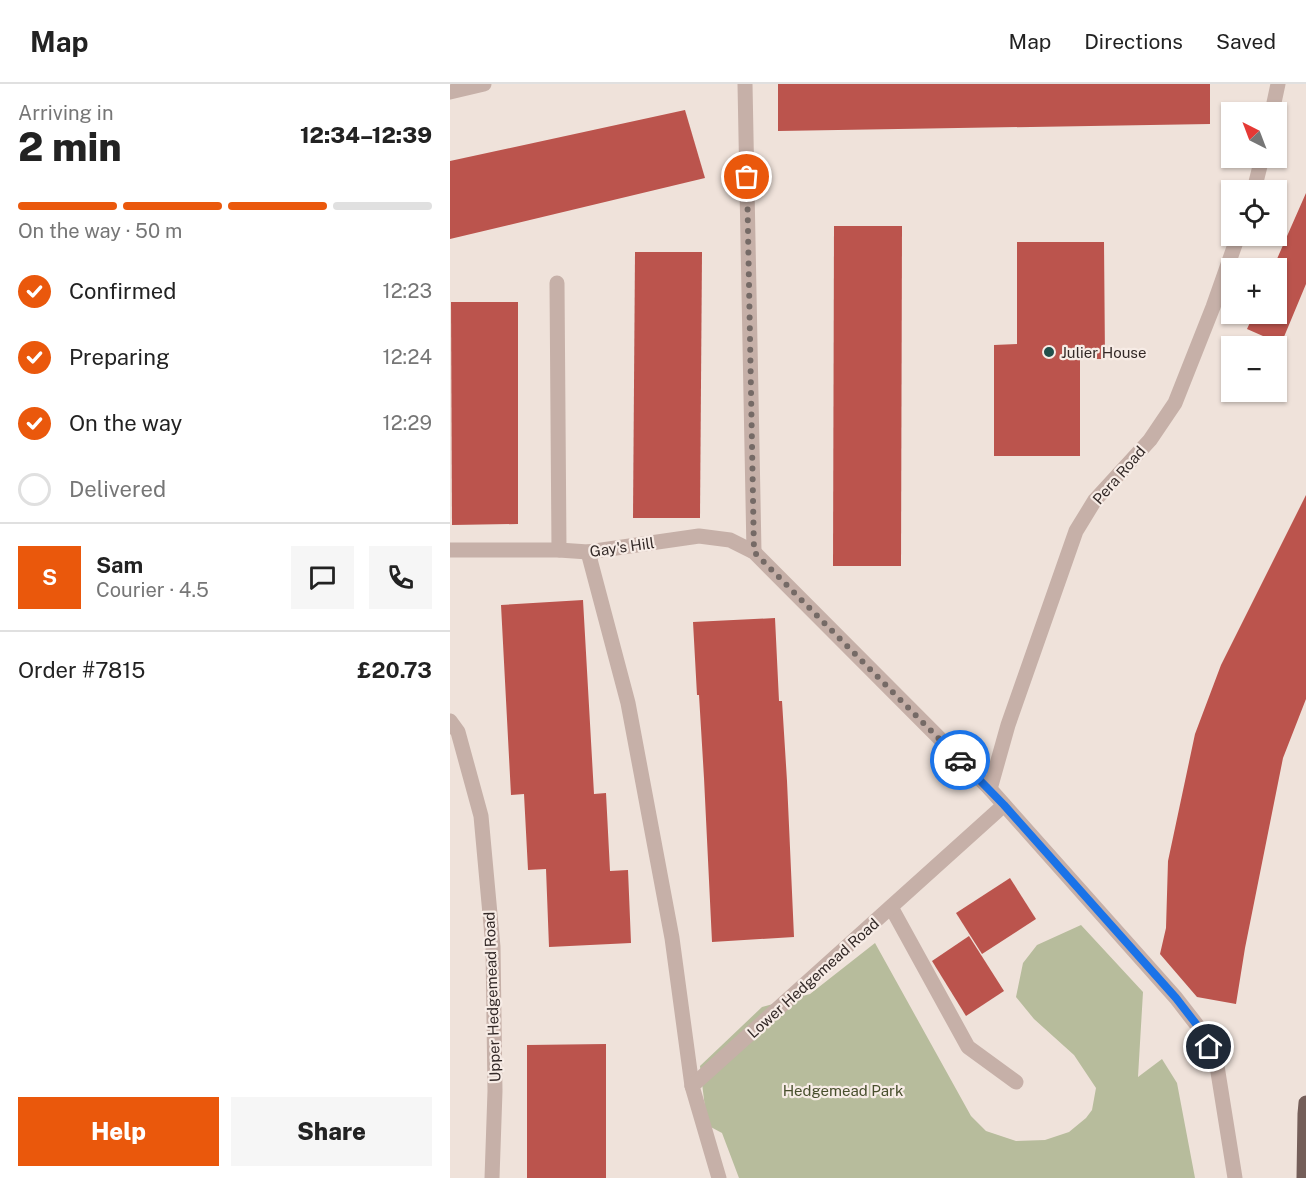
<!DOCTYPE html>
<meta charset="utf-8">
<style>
:root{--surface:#fff;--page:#f6f6f6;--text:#222;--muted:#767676;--line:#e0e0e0;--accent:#ea580c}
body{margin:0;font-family:"Public Sans",sans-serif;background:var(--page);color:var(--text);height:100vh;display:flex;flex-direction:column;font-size:22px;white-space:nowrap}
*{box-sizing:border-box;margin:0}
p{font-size:20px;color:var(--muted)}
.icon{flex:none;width:33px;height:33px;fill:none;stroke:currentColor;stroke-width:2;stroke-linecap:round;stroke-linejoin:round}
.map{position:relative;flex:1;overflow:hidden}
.details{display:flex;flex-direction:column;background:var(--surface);width:450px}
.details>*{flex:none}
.needle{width:39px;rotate:318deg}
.buttons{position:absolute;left:771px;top:18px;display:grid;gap:12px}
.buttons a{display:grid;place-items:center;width:66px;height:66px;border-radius:0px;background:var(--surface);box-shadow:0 2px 4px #0004;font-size:30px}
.pin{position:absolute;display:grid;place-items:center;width:51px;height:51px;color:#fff;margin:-26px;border:3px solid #fff;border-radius:50%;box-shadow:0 2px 6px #0007}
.courier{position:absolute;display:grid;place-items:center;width:60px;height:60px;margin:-30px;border:4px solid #1a73e8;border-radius:50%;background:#fff;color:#222;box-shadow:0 2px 8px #0007}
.summary em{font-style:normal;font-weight:800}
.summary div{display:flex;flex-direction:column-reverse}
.summary{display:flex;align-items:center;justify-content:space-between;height:102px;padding:0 18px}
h1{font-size:39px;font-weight:800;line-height:45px}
.bar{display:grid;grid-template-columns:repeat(4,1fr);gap:9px 6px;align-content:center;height:72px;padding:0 18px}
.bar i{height:8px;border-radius:4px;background:var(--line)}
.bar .selected{background:var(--accent)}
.bar p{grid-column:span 4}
.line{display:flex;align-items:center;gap:15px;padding:0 18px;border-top:2px solid var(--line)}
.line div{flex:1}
.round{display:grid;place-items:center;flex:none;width:63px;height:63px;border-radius:0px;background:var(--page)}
ol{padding:0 18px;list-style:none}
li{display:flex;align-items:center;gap:18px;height:66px}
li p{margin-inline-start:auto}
li .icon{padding:6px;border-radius:50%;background:var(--accent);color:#fff;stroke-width:4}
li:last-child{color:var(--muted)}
li i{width:33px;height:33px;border:3px solid var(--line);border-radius:50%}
.cta{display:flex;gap:12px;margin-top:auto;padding:12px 18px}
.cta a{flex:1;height:69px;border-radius:0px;background:var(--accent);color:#fff;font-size:24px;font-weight:800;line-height:69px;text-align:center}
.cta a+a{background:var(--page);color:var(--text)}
header{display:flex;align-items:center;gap:36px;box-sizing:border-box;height:84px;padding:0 30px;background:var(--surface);border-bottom:2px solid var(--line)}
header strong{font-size:28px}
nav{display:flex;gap:33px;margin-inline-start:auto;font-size:21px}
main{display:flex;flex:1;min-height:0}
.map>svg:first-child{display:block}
</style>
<header>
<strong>Map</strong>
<nav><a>Map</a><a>Directions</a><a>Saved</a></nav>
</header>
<main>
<section class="details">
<div class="summary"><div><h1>2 min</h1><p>Arriving in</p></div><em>12:34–12:39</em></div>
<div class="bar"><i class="selected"></i><i class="selected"></i><i class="selected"></i><i></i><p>On the way · 50 m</p></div>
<ol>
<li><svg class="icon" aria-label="check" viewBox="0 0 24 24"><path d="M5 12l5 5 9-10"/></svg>Confirmed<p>12:23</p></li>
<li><svg class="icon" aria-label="check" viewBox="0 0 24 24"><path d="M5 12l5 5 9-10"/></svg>Preparing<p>12:24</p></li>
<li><svg class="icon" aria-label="check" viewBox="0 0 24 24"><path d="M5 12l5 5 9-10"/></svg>On the way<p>12:29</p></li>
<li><i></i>Delivered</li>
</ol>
<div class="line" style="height:108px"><b class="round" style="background:var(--accent);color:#fff">S</b><div><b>Sam</b><p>Courier · 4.5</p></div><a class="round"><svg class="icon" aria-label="chat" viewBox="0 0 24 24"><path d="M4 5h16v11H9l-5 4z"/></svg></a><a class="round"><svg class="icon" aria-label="phone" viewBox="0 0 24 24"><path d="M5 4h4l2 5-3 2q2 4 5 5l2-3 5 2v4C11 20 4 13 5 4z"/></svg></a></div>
<div class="line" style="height:78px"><div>Order #7815</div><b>£20.73</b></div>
<div class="cta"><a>Help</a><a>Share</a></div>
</section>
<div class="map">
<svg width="856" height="1094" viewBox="0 0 856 1094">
<rect width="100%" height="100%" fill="#efe2da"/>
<!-- green -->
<path fill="#b7bc9c" d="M631,841L693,908L688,993L712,975L727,999L745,1094H289L272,1049L257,1041L250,982L312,923L360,910L425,859L521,1032L536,1047L566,1057L595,1056L619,1048L636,1034L642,1026L646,1004L624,971L584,935L566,913L573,879L587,861Z"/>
<!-- building -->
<g fill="#bb544d">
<path d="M328,0H760V40L328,47Z"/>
<path d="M235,26L255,94L0,155V77Z"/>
<path d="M856,109V200L831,260L797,245L804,230H826V184H823Z"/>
<path d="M384,142H452L451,482H383Z"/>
<path d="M567,158H654L655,275H630V372H544V261L567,260Z"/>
<path d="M185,168H252L250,434H183Z"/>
<path d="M1,218H68V440L2,441Z"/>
<path d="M856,411V615L833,674L795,864L786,920L747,913L710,870L716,844L718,777L745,650L771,581Z"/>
<path d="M133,516L144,710L156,709L160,787L178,786L181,859L99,863L96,785L78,786L74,710L61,711L51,521Z"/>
<path d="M325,534L329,617H332L337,697L344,853L262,858L254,694L249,611H247L243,538Z"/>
<path d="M560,794L586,835L532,870L506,829Z"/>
<path d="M519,852L554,907L516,932L482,877Z"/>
<path d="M156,960V1094H77V961Z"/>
</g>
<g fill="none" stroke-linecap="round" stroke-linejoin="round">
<!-- lane -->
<path stroke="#c6b0a8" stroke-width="15" d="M441,823L518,963L566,998"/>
<!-- street -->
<g stroke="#c6b0a8" stroke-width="15">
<path d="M295,0L304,468"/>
<path d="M0,8L34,0"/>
<path d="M822,28L828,0"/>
<path d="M804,106L812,74"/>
<path d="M107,199L109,466"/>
<path d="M0,466H109L138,468L249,452L280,456L304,468L540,705L726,914L750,945L767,982L785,1094"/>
<path d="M138,468L178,619L222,854L242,1002"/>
<path d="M0,637L8,648L31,732L43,863L45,1007L42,1094"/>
<path d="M540,705L558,641L626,447L645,416L700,356L725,319L763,223L788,152"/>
<path d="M269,1094L242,1002L554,721"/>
</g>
<!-- primary -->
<path stroke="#745e59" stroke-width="15" d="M854,1094L855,1030L856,1019"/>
</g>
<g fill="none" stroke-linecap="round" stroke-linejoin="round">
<!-- done -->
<path stroke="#756a66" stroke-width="6" stroke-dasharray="0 10.8" d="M297,93L304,468L510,676"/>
<!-- route -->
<path stroke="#1a73e8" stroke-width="8" d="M510,676L554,721L726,914L750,945L759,963"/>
</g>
<!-- markers -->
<circle fill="#21504b" stroke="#f7ece6" stroke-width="2" cx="599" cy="268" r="6"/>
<g text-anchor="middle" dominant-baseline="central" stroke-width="4.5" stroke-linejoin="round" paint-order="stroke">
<!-- poi labels -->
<g font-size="15" fill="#332927" stroke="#f7ece6" text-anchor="start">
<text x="611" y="268">Julier House</text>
</g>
<!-- street labels -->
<g font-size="15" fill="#332927" stroke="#f7ece6">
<text transform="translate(669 391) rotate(-49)">Pera Road</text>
<text transform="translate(172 463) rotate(-8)">Gay's Hill</text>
<text transform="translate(363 894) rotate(-42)">Lower Hedgemead Road</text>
<text transform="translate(42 913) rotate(-92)">Upper Hedgemead Road</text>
</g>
<!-- park labels -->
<g font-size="15" fill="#484f2d" stroke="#f7ece6">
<text x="393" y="1006">Hedgemead Park</text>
</g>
</g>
</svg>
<div class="buttons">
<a><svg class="needle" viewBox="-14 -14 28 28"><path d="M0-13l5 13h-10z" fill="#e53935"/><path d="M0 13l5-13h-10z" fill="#767676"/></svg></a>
<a><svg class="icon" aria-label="locate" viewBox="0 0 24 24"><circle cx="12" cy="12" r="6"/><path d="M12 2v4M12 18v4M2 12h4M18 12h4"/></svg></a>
<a>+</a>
<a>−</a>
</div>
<div class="pin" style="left:297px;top:93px;background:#ea580c"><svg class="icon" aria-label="bag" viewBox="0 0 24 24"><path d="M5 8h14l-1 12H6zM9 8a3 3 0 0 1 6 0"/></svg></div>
<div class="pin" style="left:759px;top:963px;background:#1f2937"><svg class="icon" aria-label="home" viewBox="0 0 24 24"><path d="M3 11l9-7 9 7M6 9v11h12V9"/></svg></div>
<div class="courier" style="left:510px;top:676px"><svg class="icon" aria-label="car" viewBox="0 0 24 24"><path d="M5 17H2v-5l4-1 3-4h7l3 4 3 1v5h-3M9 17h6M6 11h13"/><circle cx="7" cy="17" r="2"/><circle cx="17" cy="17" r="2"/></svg></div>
</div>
</main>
